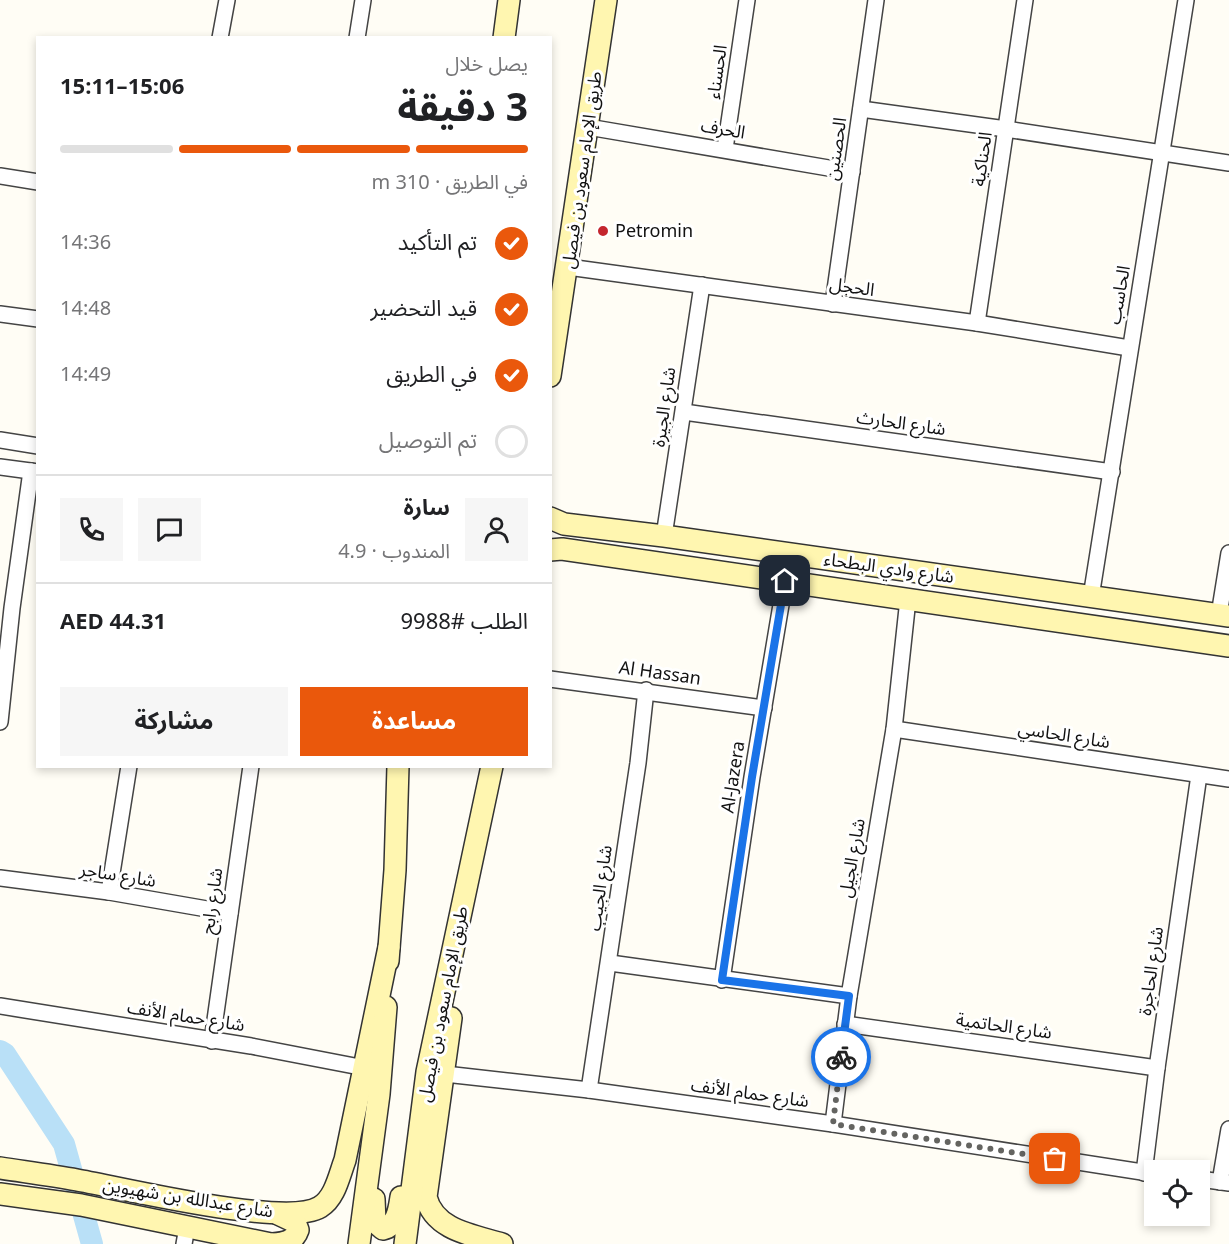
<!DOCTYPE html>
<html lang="ar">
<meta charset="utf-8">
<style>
:root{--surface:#fff;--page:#f6f6f6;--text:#202124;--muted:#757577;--line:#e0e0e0;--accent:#ea580c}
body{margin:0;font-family:Georgia,"Noto Sans Arabic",serif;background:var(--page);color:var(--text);direction:rtl;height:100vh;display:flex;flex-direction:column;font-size:22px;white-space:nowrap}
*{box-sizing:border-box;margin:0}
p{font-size:20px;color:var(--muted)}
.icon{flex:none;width:33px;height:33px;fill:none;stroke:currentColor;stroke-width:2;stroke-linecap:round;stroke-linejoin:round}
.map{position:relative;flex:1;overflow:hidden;direction:ltr}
.details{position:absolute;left:36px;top:36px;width:516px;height:732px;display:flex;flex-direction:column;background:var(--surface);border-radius:0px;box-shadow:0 3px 9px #0003;direction:rtl}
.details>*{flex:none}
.tools{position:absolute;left:1144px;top:1160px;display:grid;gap:12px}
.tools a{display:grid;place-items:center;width:66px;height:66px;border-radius:0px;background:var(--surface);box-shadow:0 3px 9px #0003;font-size:30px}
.pin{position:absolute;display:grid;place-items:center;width:51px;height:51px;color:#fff;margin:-26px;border-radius:12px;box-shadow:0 3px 9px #0006}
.courier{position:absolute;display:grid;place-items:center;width:60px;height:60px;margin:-30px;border:4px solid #1a73e8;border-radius:50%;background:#fff;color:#222;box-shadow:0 2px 8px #0007}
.overview em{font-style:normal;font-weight:700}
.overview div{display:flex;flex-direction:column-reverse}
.overview{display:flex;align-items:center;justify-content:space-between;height:102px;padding:0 24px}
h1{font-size:39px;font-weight:700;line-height:45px}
.bar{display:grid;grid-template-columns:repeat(4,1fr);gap:9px 6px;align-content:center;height:72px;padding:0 24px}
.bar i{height:8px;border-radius:4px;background:var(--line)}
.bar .current{background:var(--accent)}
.bar p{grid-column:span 4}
.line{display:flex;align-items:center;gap:15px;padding:0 24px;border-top:2px solid var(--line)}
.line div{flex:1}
.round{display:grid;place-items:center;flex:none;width:63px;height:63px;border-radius:0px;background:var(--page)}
ol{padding:0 24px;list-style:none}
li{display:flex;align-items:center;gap:18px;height:66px}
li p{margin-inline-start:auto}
li .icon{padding:6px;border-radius:50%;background:var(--accent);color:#fff;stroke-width:4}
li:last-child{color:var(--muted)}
li i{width:33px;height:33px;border:3px solid var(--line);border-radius:50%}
.button{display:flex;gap:12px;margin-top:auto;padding:12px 24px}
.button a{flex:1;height:69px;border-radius:0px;background:var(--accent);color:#fff;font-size:24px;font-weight:700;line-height:69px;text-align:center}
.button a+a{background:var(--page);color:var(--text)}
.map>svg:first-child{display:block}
</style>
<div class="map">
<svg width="1229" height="1244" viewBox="0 0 1229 1244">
<rect width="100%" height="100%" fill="#fffdf5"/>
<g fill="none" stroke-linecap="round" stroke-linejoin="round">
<!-- river -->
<path stroke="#b9e0f7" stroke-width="22" d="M0,1051L5,1054L64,1144L92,1244"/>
<!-- street casing -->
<g stroke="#444" stroke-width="18">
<g id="street">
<path d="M220,38L227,0"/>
<path d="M357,38L363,0"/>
<path d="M861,109L1006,129L1229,163"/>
<path d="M588,127L852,172"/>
<path d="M725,149L747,0"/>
<path d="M0,176L38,182"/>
<path d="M568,267L977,323L1129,348"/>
<path d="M833,304L876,0"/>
<path d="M0,314L38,319"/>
<path d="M977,323L1025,0"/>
<path d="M684,412L1112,472"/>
<path d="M0,440L38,446"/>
<path d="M0,467L38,472"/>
<path d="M664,536L702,285"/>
<path d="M1091,597L1186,0"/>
<path d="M1219,615L1229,553"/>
<path d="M550,679L764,708"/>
<path d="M0,722L12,608L31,471"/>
<path d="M894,729L1229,779"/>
<path d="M0,878L109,892L230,913"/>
<path d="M109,892L129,766"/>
<path d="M610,963L849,996"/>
<path d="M722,980L752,777L785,581"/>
<path d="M0,1006L251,1046L365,1068"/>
<path d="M845,1024L1157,1068"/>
<path d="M212,1041L251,766"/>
<path d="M445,1074L589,1090L833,1124L1155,1174"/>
<path d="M589,1090L638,763L646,690"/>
<path d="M833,1124L849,996L894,729L908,599"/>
<path d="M1144,1173L1157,1068L1199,775"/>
<path d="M1200,1179L1229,1183"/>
<path d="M1220,1182L1229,1129"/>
<path d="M184,1244L187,1227"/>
</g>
</g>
<!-- secondary casing -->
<g stroke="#333" stroke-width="24">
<g id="secondary">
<path d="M504,38L509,0"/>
<path d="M550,376L606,0"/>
<path d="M550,518L564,524L664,536L1229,616"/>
<path d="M550,550L562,549L1229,646"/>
<path d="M388,961L395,870L398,766"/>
<path d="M451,1018L426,1197C434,1230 472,1235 502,1244"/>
<path d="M0,1168C26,1172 51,1175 77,1180C122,1188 286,1228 320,1207C335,1198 339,1176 345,1160L389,947"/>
<path d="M0,1194L81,1205L271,1244"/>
<path d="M374,1199L375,1222L383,1229C397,1226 399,1210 401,1197"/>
<path d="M273,1244C284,1243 294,1242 298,1230L295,1222L278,1214"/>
<path d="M359,1244L379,1094L386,1007"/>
<path d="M405,1244L427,1072L492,766"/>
</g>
</g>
<!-- street -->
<use href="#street" stroke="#fff" stroke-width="15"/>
<!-- secondary -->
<use href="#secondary" stroke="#fff6b0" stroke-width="21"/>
</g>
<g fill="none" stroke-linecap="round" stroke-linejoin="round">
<!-- done -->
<path stroke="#646461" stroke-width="6" stroke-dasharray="0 10.8" d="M841,1057L833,1124L1055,1159"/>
<!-- route -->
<path stroke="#1a73e8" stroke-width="8" d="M785,581L752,777L722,980L849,996L841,1057"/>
</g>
<!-- markers -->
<circle fill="#c4262e" stroke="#fff" stroke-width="2" cx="603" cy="231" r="6"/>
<g text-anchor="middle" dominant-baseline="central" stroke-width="6" stroke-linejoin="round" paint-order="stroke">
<!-- street labels -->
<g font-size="18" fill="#111" stroke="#fff">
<text transform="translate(717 72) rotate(-82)">الحسناء</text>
<text transform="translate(723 129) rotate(10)">الحرف</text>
<text transform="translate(836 149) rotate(-82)">الحصنين</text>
<text transform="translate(982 159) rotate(-82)">الحناكية</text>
<text transform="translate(582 170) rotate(-82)">طريق الإمام سعود بن فيصل</text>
<text transform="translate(852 287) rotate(8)">الحجل</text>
<text transform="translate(1119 295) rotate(-80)">الحاسب</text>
<text transform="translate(664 407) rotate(-82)">شارع الجيرة</text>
<text transform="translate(901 423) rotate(8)">شارع الحارث</text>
<text transform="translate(889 568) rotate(8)">شارع وادي البطحاء</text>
<text transform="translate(660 673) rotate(8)">Al Hassan</text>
<text transform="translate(1064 735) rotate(9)">شارع الحاسي</text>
<text transform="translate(733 777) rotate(-81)">Al-Jazera</text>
<text transform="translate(852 858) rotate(-80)">شارع الجيل</text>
<text transform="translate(118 875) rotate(9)">شارع ساجر</text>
<text transform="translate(600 888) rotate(-82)">شارع الجيب</text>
<text transform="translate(212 901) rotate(-82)">شارع رابح</text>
<text transform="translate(1151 971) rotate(-82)">شارع الحاجرة</text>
<text transform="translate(443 1004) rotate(-79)">طريق الإمام سعود بن فيصل</text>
<text transform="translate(186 1016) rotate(9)">شارع حمام الأنف</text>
<text transform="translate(1004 1026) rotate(8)">شارع الحاتمية</text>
<text transform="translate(750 1093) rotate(8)">شارع حمام الأنف</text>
<text transform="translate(188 1198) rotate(9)">شارع عبدالله بن شهيوين</text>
</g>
<!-- poi labels -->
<g font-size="18" fill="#111" stroke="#fff" text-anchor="start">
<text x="615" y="231">Petromin</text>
</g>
</g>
</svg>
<div class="tools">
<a><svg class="icon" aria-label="locate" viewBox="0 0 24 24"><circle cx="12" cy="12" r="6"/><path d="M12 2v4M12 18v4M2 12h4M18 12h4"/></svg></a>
</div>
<div class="pin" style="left:1055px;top:1159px;background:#ea580c"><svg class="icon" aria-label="bag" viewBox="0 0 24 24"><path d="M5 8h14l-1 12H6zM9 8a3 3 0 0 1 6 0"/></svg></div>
<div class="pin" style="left:785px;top:581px;background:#1f2937"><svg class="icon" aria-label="home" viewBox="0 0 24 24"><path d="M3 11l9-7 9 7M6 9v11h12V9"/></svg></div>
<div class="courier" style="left:841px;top:1057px"><svg class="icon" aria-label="bike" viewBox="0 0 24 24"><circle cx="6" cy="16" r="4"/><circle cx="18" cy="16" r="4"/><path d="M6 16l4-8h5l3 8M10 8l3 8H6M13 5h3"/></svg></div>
<section class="details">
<div class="overview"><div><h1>3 دقيقة</h1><p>يصل خلال</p></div><em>15:06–15:11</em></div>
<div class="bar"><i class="current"></i><i class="current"></i><i class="current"></i><i></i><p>في الطريق · 310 m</p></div>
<ol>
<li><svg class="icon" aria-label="check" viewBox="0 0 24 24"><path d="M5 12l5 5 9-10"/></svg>تم التأكيد<p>14:36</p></li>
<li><svg class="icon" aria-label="check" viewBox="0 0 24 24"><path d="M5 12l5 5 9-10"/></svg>قيد التحضير<p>14:48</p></li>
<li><svg class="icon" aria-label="check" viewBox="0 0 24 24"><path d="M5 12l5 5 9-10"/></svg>في الطريق<p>14:49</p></li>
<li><i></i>تم التوصيل</li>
</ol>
<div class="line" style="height:108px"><a class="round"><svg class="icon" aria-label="person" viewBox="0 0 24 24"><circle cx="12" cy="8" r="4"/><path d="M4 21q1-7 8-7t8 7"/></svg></a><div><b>سارة</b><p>المندوب · 4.9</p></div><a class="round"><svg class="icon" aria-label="chat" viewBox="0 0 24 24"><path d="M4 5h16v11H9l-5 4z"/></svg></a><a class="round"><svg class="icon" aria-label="phone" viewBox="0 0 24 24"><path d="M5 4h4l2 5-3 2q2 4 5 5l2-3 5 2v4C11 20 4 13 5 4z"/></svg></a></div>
<div class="line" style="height:78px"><div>الطلب #9988</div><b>AED 44.31</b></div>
<div class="button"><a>مساعدة</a><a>مشاركة</a></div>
</section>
</div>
